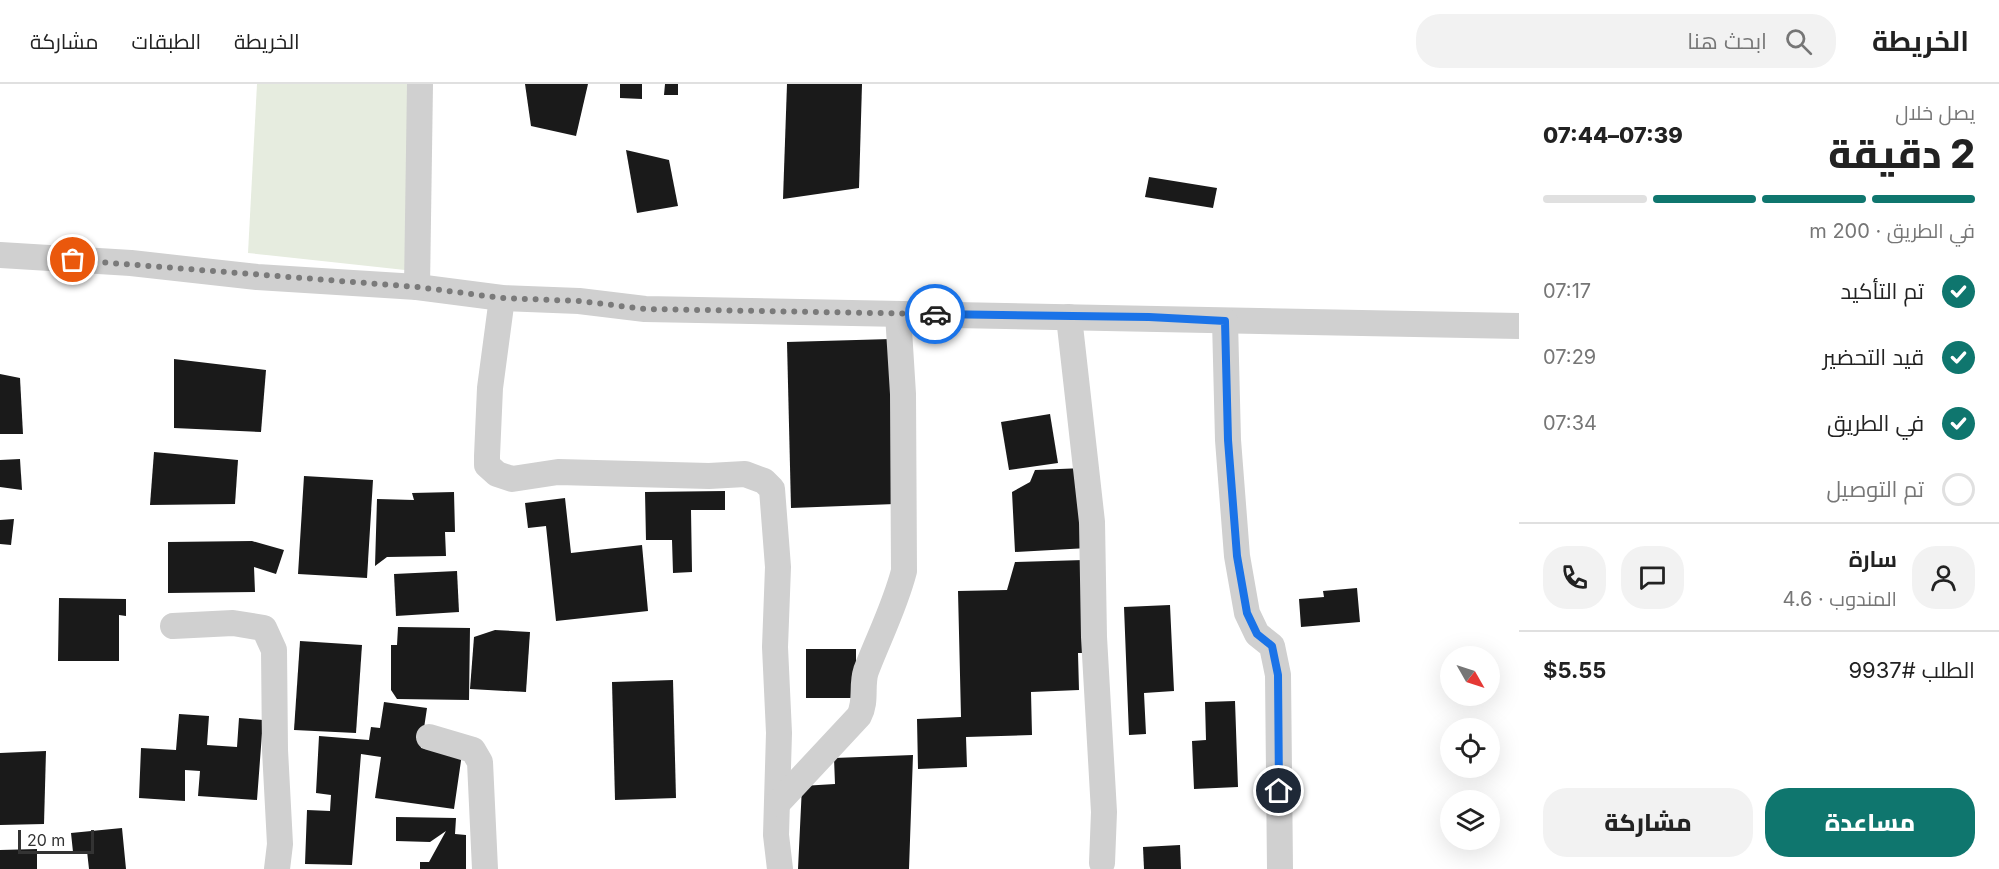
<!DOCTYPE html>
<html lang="ar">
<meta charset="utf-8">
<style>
:root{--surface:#fff;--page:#f2f2f2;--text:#222;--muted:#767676;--line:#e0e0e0;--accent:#0f766e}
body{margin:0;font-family:Inter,Cairo,sans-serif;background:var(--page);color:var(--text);direction:rtl;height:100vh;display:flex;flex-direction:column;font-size:22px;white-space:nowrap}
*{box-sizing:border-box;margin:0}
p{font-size:20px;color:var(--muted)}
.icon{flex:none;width:33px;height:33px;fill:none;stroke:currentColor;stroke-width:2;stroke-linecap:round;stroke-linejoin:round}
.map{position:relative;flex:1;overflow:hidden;direction:ltr}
.side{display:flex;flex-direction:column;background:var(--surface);width:480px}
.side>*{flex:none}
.needle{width:39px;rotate:129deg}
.tools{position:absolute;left:1440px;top:562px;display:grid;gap:12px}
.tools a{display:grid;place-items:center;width:60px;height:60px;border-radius:50%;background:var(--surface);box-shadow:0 6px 24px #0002;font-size:30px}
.scale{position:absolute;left:18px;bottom:15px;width:76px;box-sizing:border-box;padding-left:6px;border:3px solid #333;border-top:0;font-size:16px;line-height:21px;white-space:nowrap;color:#333;-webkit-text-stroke:4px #fff;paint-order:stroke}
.pin{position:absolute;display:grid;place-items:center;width:51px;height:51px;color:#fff;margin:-26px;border:3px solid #fff;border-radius:50%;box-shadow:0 2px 6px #0007}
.courier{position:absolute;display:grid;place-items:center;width:60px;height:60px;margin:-30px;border:4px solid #1a73e8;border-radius:50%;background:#fff;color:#222;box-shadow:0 2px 8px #0007}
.summary em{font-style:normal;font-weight:800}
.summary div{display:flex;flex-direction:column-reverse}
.summary{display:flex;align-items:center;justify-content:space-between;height:102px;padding:0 24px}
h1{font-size:39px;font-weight:800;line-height:45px}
.bar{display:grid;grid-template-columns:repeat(4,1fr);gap:9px 6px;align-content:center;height:72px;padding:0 24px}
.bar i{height:8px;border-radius:4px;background:var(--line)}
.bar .selected{background:var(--accent)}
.bar p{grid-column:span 4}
.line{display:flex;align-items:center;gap:15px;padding:0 24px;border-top:2px solid var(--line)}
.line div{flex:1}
.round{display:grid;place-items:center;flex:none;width:63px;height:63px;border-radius:24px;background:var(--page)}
ol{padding:0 24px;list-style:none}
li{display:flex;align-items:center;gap:18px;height:66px}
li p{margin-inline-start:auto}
li .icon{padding:6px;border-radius:50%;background:var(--accent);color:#fff;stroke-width:4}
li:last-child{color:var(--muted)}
li i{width:33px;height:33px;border:3px solid var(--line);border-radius:50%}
.cta{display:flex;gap:12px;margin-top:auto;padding:12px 24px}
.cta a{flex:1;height:69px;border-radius:24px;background:var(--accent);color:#fff;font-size:24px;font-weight:800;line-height:69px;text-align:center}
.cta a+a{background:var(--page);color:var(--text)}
header{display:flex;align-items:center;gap:36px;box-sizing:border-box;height:84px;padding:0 30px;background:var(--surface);border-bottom:2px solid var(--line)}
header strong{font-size:28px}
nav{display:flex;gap:33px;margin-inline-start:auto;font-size:21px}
.search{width:420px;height:54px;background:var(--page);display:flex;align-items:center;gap:15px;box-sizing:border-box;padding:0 21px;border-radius:24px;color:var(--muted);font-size:22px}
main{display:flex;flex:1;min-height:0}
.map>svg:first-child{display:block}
</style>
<header>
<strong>الخريطة</strong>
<div class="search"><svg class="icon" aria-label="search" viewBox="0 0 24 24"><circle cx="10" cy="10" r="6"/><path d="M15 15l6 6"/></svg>ابحث هنا</div>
<nav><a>الخريطة</a><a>الطبقات</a><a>مشاركة</a></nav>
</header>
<main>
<section class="side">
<div class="summary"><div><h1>2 دقيقة</h1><p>يصل خلال</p></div><em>07:39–07:44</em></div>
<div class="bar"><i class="selected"></i><i class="selected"></i><i class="selected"></i><i></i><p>في الطريق · 200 m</p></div>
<ol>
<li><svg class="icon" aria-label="check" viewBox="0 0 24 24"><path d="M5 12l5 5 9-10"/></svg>تم التأكيد<p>07:17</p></li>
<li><svg class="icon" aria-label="check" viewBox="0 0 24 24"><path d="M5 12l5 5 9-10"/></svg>قيد التحضير<p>07:29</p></li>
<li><svg class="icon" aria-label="check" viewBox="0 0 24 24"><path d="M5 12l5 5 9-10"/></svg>في الطريق<p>07:34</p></li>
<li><i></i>تم التوصيل</li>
</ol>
<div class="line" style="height:108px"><a class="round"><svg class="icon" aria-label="person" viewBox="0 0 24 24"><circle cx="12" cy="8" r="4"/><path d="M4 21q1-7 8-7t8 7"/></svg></a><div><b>سارة</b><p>المندوب · 4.6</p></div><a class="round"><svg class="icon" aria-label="chat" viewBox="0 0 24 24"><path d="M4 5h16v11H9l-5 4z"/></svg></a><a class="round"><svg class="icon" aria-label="phone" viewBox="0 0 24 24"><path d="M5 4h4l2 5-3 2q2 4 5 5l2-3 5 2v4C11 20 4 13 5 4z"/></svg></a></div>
<div class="line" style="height:78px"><div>الطلب #9937</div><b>$5.55</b></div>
<div class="cta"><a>مساعدة</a><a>مشاركة</a></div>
</section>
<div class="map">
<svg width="1519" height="785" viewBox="0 0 1519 785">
<rect width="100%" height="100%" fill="#fff"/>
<!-- green -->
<path fill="#e6ecdf" d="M257,0H411L405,186L248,169Z"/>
<!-- building -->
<g fill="#1a1a1a">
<path d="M525,0H588L576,52L531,42Z"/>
<path d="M620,0H642V15L620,14Z"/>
<path d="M665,0H678V11H664Z"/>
<path d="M787,0H862L859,104L783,115Z"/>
<path d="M626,66L669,76L678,122L637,129Z"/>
<path d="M1149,93L1217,104L1213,124L1145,113Z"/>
<path d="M891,255L895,420L791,424L787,258Z"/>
<path d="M174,275L266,286L261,348L174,344Z"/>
<path d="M0,290L20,294L23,350H0Z"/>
<path d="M1050,330L1058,379L1009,386L1001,338Z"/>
<path d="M154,368L238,376L235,420L150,421Z"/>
<path d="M20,375L22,406L0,403V376Z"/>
<path d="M1084,384L1088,464L1015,468L1012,408L1030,398L1035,386Z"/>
<path d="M304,392L373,396L367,494L298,490Z"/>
<path d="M725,407V426H691L692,488L673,489L672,456H646L645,408Z"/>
<path d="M454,408L455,448H445L446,472L387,473L375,482L377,415L414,416L412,409Z"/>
<path d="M565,414L571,469L642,461L648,527L556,537L546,442L528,444L525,419Z"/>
<path d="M14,435L11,461L0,460V436Z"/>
<path d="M252,457L284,466L276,490L254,483L255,508L168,509V458Z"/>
<path d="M1084,476L1087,569H1078L1079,606L1031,608L1032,651L966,653L967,683L918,685L917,635L961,633L958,507L1007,506L1015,478Z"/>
<path d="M457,487L459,528L396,532L394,490Z"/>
<path d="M1357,504L1360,538L1301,543L1299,515L1324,513L1323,507Z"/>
<path d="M59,514L126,515V532L119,531V577H58Z"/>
<path d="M1170,521L1174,607L1144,609L1146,650L1129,651L1124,523Z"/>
<path d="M398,543L470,544L469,616L397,615L391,606V561H397Z"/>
<path d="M495,546L530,548L526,608L470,605L474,553Z"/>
<path d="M300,557L362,561L356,649L294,646Z"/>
<rect x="806" y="565" width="50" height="49"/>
<path d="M673,596L676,714L615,716L612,598Z"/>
<path d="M1235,617L1238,703L1194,705L1192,657L1206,656L1205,618Z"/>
<path d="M384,618L427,624L421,664L462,670L454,725L375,714L381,673L361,670L352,781L305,780L307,726L330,727L331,711L316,709L319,652L369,656L371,643L380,644Z"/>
<path d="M179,630L209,632L207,661L237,663L239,634L263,636L257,716L198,712L200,687L185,686V717L139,714L141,664L176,666Z"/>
<path d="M46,667L44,740L0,741V669Z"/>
<path d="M913,671L909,785H798L802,702L835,700L834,674Z"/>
<path d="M396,733L456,734L455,750L466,751V785H420V778H429L446,747L430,758L396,757Z"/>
<path d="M122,744L126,785H89L87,767L73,768L71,749Z"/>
<path d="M1180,761L1181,785H1144L1143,763Z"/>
<path d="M37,765V785H0V766Z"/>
</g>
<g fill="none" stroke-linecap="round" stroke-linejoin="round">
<!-- minor -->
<g stroke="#d0d0d0" stroke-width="26">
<path d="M0,171L131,179L257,193L417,203L502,214L579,217L645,225L1519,242"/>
<path d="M417,203L420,0"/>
<path d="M502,214L490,304L487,372V381L497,390L512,395L558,388L709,392L745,390L764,397L772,405L778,483L775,563L779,649L776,751L780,785"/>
<path d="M1069,233L1092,438L1094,553L1104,728L1102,779"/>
<path d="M1225,237L1228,356L1237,472L1247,529L1257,550L1272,562L1278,591L1280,785"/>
<path d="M173,542L233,539L264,544L274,566L275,666L280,760L277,785"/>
<path d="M429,653L473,666L480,678L485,785"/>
<path d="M777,720L859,632C867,617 861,602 866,587C879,553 895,522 904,487L903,310L898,230"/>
</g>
</g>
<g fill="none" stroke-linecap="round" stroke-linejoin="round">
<!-- done -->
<path stroke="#7a7a7a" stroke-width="6" stroke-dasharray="0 10.8" d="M73,176L417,203L502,214L579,217L645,225L935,230"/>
<!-- route -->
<path stroke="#1a73e8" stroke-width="8" d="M935,230L1149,233L1225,237L1228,356L1237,472L1247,529L1257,550L1272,562L1278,591L1279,707"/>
</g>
</svg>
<div class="tools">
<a><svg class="needle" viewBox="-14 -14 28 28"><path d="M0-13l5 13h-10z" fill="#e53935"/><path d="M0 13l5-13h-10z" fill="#767676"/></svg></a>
<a><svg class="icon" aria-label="locate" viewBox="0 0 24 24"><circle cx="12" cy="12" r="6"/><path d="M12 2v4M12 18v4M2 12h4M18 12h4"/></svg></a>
<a><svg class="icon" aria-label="layers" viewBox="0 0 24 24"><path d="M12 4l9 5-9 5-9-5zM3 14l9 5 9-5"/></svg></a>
</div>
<div class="scale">20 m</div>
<div class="pin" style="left:73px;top:176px;background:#ea580c"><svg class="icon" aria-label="bag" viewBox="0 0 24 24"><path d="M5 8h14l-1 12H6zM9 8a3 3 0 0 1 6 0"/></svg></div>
<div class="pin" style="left:1279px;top:707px;background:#1f2937"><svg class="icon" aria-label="home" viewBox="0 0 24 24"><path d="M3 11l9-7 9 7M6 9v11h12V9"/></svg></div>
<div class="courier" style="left:935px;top:230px"><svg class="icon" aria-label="car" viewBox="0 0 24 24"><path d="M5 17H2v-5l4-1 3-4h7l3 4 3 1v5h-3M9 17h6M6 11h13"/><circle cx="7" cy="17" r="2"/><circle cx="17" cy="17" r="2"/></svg></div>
</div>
</main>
